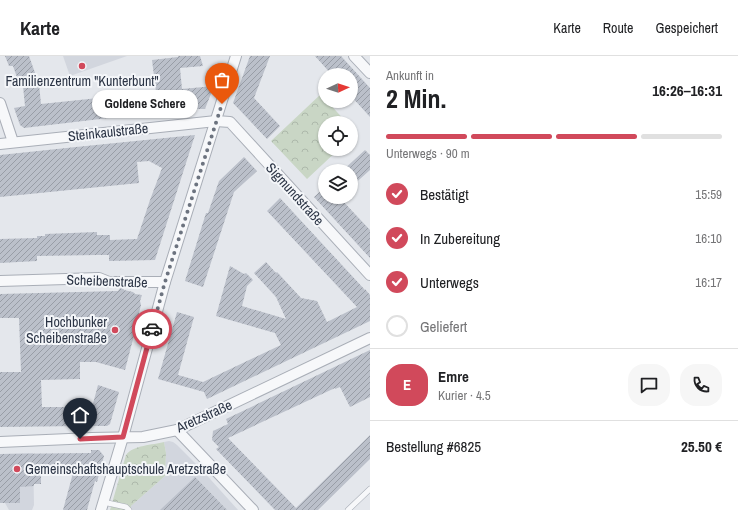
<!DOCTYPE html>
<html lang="de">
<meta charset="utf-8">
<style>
:root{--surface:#fff;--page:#f6f6f6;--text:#202124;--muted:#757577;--line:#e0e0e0;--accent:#d1495b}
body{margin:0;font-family:"Archivo Narrow",sans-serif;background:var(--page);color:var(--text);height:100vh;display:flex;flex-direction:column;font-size:15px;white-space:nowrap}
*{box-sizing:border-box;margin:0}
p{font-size:13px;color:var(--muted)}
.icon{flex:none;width:22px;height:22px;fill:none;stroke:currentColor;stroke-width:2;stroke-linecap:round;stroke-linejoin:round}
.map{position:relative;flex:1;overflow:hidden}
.panel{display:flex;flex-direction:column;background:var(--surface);width:368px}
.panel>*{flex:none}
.needle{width:26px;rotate:87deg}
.buttons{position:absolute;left:318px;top:12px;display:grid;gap:8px}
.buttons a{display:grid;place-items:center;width:40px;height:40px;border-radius:50%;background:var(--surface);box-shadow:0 1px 3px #0004;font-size:20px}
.pin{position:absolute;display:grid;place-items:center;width:34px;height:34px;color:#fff;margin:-41px -17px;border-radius:50% 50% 50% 0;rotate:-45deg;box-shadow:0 0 4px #0007}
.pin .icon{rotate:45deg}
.courier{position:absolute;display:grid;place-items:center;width:40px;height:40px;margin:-20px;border:3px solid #d1495b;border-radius:50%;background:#fff;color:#222;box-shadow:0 1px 5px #0007}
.bubble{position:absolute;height:28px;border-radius:14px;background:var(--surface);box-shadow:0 1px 3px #0004;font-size:13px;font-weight:700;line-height:28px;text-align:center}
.overview em{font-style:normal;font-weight:700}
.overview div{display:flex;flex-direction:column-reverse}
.overview{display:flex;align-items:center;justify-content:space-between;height:68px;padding:0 16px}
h1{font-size:26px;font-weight:700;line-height:30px}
.bar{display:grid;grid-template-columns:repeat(4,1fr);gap:6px 4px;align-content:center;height:48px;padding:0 16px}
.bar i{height:5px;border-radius:3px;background:var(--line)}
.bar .selected{background:var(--accent)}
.bar p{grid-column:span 4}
.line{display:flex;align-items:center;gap:10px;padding:0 16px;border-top:1px solid var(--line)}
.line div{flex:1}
.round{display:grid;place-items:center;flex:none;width:42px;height:42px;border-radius:16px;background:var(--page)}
ol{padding:0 16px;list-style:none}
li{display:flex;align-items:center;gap:12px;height:44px}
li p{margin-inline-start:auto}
li .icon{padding:4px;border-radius:50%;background:var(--accent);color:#fff;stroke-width:4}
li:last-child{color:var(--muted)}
li i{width:22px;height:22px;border:2px solid var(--line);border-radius:50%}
header{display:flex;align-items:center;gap:24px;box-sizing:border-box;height:56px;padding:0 20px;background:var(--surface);border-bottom:1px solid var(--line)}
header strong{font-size:19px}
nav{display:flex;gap:22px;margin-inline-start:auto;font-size:14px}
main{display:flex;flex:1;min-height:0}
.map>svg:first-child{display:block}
</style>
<header>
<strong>Karte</strong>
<nav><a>Karte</a><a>Route</a><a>Gespeichert</a></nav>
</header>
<main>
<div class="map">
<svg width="370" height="454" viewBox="0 0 370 454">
<defs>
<pattern id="park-crowns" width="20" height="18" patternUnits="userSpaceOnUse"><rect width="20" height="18" fill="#c9d6c5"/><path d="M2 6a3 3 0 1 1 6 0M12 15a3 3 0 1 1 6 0" fill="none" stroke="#adb8ab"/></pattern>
<pattern id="building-hatch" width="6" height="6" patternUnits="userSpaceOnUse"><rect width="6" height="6" fill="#bbc0ca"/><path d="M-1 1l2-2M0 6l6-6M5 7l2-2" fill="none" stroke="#989da6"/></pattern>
</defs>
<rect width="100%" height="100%" fill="#e4e7ec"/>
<!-- built -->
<g fill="#d2d6de">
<path d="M63,0H127L70,20Z"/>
<path d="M169,385L173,386L177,389L202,414L238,454H131V450L165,420L166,397L164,386Z"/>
<path d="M33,397L34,449L32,454H9L5,447H0V398Z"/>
</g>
<!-- park -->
<g fill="url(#park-crowns)">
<path d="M321,38L325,43V45H327L347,67H325V93H339L307,123L271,85Z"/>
<path d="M164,386L166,397L165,420L131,450V454H110L126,399C133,389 153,389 164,386Z"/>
</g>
<!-- building -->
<g fill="url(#building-hatch)">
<path d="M5,0H29L39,28L41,48L156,36L152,4L178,1V0H200L203,10L180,12L182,33L214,30L205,53H185L24,72L20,69L14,52L25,50L23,30H20L13,10H9Z"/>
<path d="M250,0H270L254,42L280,70L267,83L233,47Z"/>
<path d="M315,0H341L370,32V61L351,40V19H332Z"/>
<path d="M195,79L155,204L109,205V199H97L37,200V205L0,207V183L37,182V180H45V178L97,176V179H110V184L137,183L150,144L162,112L149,105L137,106L139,127L0,141V99L76,91Z"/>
<path d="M365,94L370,99V114L351,131V115H342Z"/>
<path d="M244,101L257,115L234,136L203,231L185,225L206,157H208L219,125Z"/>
<path d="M325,131V141H339L370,174V202L314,141Z"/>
<path d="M280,142L365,234V233L370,239V265L207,343L204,336L158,323L177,256L194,261L178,319L203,326L281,289L275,277L216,260L230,210L244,218L246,217L253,224L247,230L242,250L286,263L276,241L254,217L266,206L276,217L277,216L301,242L317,245L327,266L357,251L267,155Z"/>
<path d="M120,232H123L124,234L133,236L135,238L142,239L140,245L141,249L139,257L141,262L138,264L125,314L96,306H80V323L41,324L42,351H76V353H81V370L0,371V316H21L19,262H0V238L118,235Z"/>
<path d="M370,294V341L350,351L340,331L335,333V332L228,382L296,452L370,379V403L318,454H275L216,393L219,391L212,384L213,375L228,368L226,363Z"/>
<path d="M98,329L119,336L110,368L107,370H87Z"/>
<path d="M91,394H99L104,400L97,426L95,425L87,454H63L73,417H65V416L41,417V428H34V430L20,431V447H0V398L91,397Z"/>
<path d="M195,421L227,454H160Z"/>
</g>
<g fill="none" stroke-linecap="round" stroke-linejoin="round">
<!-- lane casing -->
<g stroke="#a9aeb7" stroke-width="6">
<g id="lane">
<path d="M103,446L126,451L129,454"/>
<path d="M348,454L370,433"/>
</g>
</g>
<!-- street casing -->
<g stroke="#a9aeb7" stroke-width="12">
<g id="street">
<path d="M354,0L370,17"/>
<path d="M0,47L13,86"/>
<path d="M0,88L216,65L230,66L370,219"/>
<path d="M0,225L99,222L109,226H165"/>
<path d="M177,374L253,454"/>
<path d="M0,386L92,382L143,381L177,374L370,282"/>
<path d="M101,454L123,381L165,226L236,0"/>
</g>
</g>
<!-- lane -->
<use href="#lane" stroke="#f7f8fa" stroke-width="5"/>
<!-- street -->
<use href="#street" stroke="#f7f8fa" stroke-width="10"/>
</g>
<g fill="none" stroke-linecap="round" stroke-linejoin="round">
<!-- done -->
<path stroke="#6c737f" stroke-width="4" stroke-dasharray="0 7.2" d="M152,273L165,226L222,48"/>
<!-- route -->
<path stroke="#d1495b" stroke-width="5" d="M80,383L123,381L152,273"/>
</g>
<!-- markers -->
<g fill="#d1495b" stroke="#f4f6f9" stroke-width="1.5">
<circle cx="82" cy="10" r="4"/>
<circle cx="115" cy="274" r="4"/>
<circle cx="17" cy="413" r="4"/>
</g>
<g text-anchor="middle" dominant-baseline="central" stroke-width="4" stroke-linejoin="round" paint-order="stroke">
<!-- poi labels -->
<g font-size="14" fill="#2b3445" stroke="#f4f6f9">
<text x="82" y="25">Familienzentrum "Kunterbunt"</text>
<text x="107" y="266" text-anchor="end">Hochbunker<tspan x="107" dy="16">Scheibenstraße</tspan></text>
<text x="25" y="413" text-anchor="start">Gemeinschaftshauptschule Aretzstraße</text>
</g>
<!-- street labels -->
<g font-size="14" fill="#2b3445" stroke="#f4f6f9">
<text transform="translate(108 76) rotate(-6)">Steinkaulstraße</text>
<text transform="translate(295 138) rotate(48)">Sigmundstraße</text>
<text transform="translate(107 225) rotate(2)">Scheibenstraße</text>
<text transform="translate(204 360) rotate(-24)">Aretzstraße</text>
</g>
</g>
</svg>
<div class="buttons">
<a><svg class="needle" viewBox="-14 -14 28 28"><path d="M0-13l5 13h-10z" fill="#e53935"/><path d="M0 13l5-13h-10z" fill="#757577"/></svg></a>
<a><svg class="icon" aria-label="locate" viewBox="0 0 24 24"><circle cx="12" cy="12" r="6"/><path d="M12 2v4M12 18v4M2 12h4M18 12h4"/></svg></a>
<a><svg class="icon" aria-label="layers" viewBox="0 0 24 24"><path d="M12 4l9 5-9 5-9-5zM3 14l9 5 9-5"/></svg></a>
</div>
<div class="pin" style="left:222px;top:48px;background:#ea580c"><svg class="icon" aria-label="bag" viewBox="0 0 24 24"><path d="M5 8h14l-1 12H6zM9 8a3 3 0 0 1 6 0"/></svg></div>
<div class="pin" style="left:80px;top:383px;background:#1f2937"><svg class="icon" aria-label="home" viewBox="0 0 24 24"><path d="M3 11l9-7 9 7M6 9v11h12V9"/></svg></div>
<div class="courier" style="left:152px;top:273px"><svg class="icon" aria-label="car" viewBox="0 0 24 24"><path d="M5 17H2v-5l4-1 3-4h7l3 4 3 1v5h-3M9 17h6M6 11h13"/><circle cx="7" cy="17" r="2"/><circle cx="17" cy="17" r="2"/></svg></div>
<div class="bubble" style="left:92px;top:34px;width:106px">Goldene Schere</div>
</div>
<section class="panel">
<div class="overview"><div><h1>2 Min.</h1><p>Ankunft in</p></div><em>16:26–16:31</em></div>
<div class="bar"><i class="selected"></i><i class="selected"></i><i class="selected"></i><i></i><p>Unterwegs · 90 m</p></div>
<ol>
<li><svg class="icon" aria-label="check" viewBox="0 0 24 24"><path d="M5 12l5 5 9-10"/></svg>Bestätigt<p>15:59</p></li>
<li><svg class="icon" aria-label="check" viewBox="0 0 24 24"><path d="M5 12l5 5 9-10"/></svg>In Zubereitung<p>16:10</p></li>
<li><svg class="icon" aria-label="check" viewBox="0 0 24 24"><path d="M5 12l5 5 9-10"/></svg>Unterwegs<p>16:17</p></li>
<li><i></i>Geliefert</li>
</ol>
<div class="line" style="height:72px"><b class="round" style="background:var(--accent);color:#fff">E</b><div><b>Emre</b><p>Kurier · 4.5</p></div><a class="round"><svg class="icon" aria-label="chat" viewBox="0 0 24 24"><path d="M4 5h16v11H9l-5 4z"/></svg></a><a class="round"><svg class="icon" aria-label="phone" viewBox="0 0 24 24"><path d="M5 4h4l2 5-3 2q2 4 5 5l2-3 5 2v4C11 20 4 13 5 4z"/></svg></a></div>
<div class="line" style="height:52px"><div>Bestellung #6825</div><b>25.50 €</b></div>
</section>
</main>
